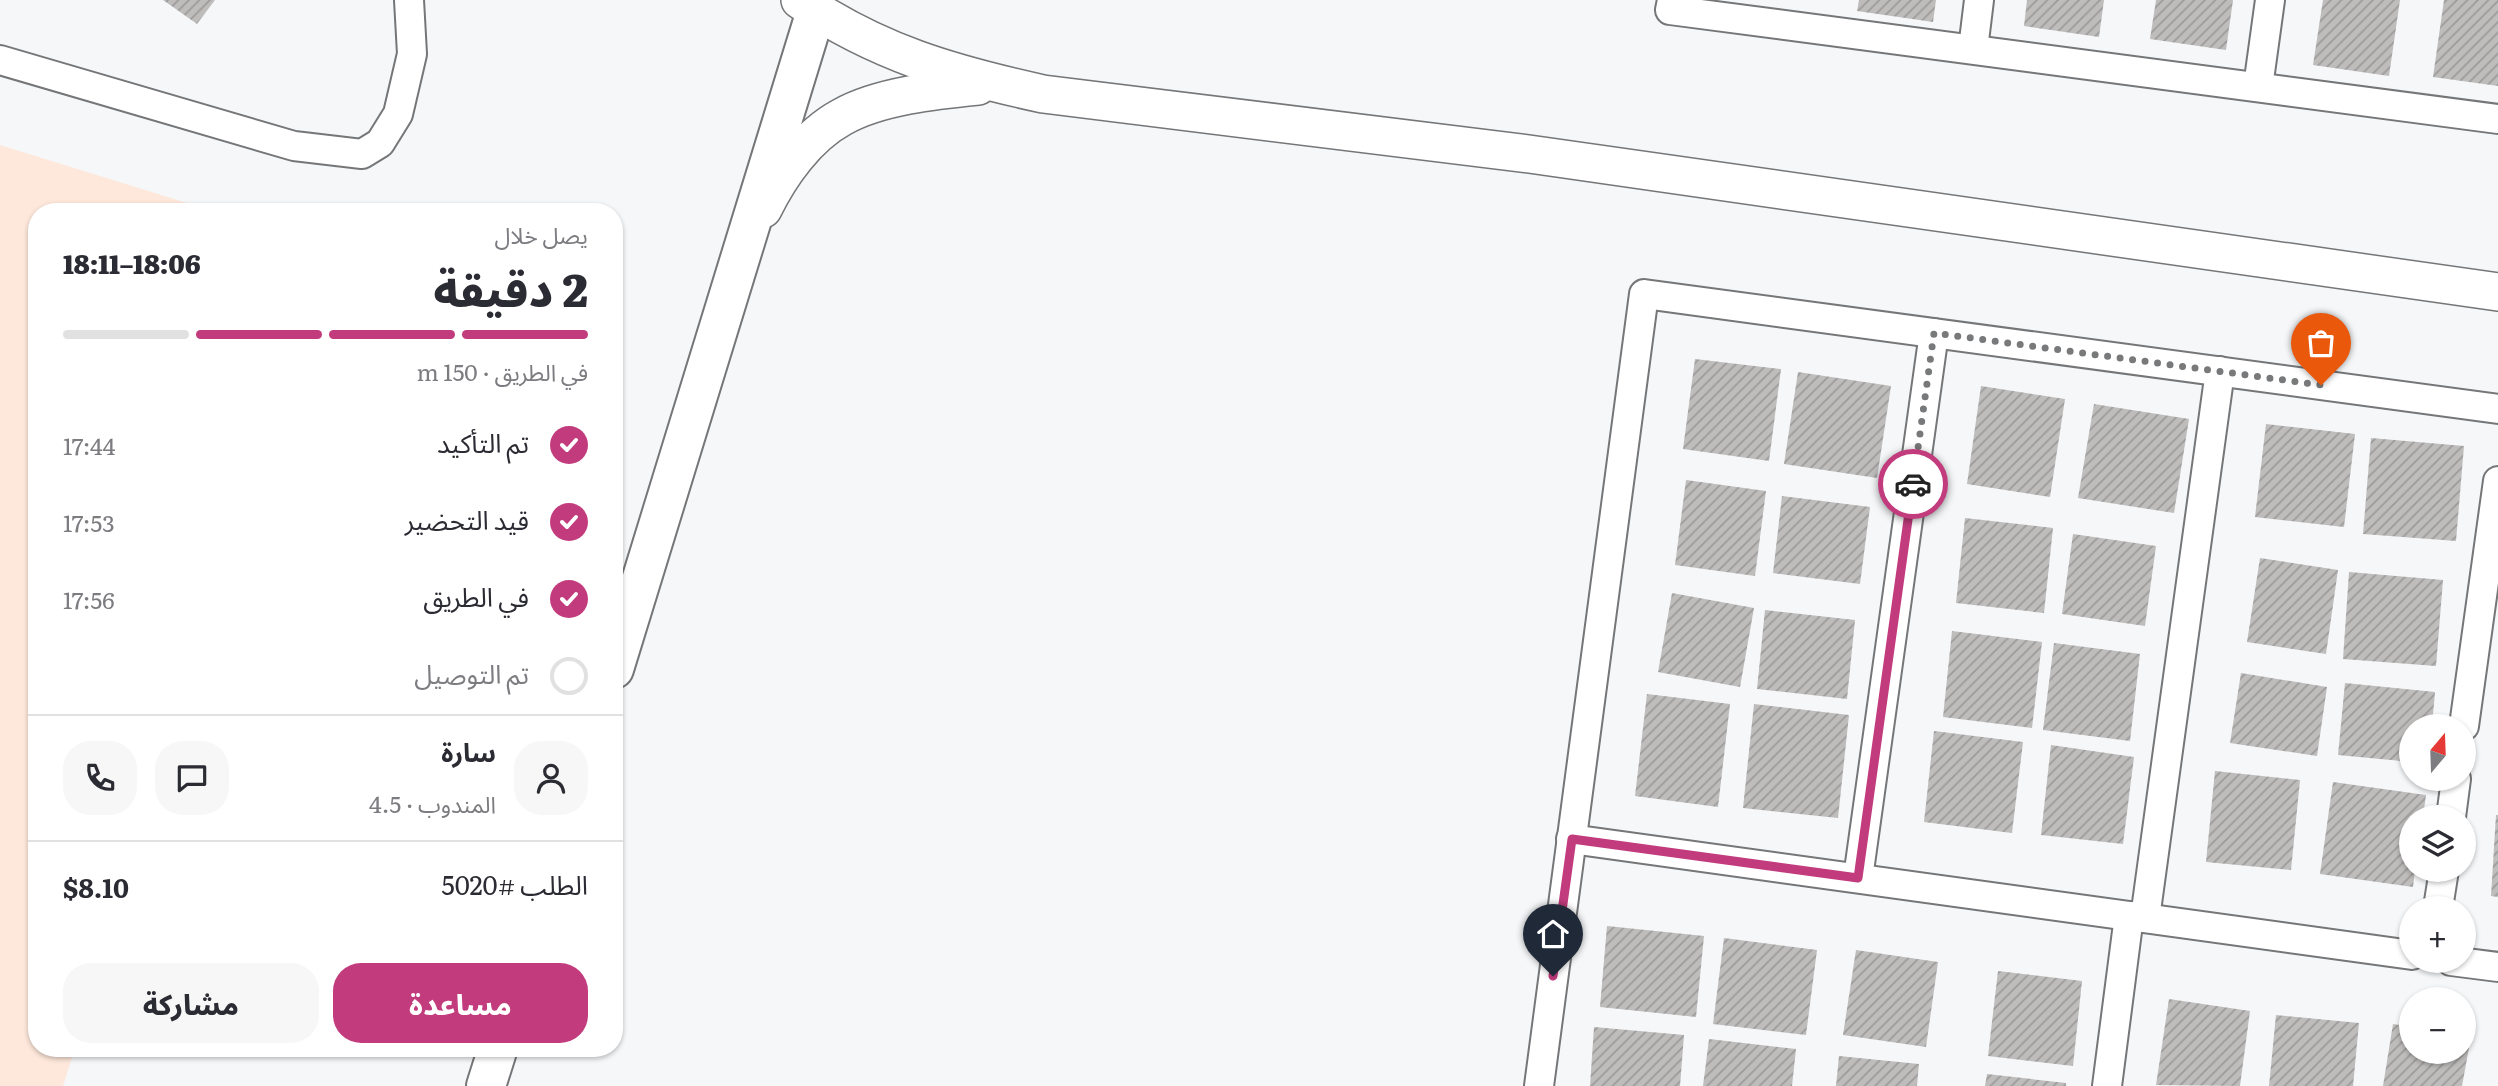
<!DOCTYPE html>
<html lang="ar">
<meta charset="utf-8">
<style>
:root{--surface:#fff;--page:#f7f7f7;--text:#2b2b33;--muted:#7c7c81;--line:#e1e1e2;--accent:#c23c7d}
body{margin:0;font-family:Literata,"Noto Sans Arabic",serif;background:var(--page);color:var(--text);direction:rtl;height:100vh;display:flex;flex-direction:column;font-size:26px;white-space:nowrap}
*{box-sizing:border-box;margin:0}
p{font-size:23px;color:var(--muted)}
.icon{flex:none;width:38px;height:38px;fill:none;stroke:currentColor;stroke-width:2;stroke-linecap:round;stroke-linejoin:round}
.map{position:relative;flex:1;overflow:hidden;direction:ltr}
.side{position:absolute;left:28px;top:203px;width:595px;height:854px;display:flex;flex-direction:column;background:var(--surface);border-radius:28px;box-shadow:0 2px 5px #0004;direction:rtl}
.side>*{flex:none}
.needle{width:46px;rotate:19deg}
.tools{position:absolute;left:2399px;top:714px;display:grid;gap:14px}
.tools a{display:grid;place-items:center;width:77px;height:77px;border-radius:50%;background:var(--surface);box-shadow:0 2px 5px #0004;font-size:35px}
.pin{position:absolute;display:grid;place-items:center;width:60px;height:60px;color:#fff;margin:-72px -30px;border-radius:50% 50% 50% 0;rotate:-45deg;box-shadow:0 0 7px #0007}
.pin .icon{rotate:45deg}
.courier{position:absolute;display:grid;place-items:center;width:70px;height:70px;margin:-35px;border:5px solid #c23c7d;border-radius:50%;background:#fff;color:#222;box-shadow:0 2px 9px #0007}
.overview em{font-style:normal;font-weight:800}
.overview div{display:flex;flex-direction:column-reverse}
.overview{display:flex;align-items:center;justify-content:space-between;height:119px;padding:0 35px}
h1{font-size:46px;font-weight:800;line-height:52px}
.bar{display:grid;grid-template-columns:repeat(4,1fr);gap:10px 7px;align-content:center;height:84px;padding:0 35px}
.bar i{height:9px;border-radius:5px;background:var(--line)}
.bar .selected{background:var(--accent)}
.bar p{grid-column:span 4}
.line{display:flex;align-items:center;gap:18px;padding:0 35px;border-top:2px solid var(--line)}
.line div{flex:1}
.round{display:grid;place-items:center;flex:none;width:74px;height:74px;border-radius:28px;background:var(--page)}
ol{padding:0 35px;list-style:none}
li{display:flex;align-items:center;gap:21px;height:77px}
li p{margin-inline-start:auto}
li .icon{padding:7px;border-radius:50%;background:var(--accent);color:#fff;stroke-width:4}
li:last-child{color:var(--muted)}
li i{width:38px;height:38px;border:4px solid var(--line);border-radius:50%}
.cta{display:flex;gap:14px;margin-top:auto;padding:14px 35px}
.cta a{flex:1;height:80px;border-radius:28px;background:var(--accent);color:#fff;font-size:28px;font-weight:800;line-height:80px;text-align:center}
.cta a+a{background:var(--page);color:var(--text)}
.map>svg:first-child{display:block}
</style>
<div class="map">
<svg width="2498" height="1086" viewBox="0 0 2498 1086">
<defs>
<pattern id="building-hatch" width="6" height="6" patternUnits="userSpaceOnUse" patternTransform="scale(1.75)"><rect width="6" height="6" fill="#bfbdbc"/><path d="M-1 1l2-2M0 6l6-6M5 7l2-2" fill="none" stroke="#9c9a9a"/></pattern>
</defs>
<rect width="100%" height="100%" fill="#f5f7f9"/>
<!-- industrial -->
<path fill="#fee8db" d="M0,145L216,212H37V1048H75L63,1086H0Z"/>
<!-- building -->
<g fill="url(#building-hatch)">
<path d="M163,0H215L197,24Z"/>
<path d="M1859,0H1936L1933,22L1857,11Z"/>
<path d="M2027,0H2104L2099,37L2024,26Z"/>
<path d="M2156,0H2233L2226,50L2150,39Z"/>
<path d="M2323,0H2400L2389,76L2313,65Z"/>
<path d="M2444,0H2498V86L2433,77Z"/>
<path d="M1695,359L1781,369L1769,461L1683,449Z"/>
<path d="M1798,372L1891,386L1877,478L1784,464Z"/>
<path d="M1981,386L2065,399L2050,497L1967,484Z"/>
<path d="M2094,404L2189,419L2174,513L2078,498Z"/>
<path d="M2266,424L2355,434L2344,527L2255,517Z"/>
<path d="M2371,438L2464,446L2456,541L2363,534Z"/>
<path d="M1686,480L1766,491L1755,576L1675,565Z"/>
<path d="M1782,496L1870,507L1860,584L1773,573Z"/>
<path d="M1965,518L2053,528L2044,613L1956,603Z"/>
<path d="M2073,534L2156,546L2145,626L2062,614Z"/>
<path d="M2260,558L2338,570L2326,654L2247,642Z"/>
<path d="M2349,572L2443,580L2436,666L2343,659Z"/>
<path d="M1672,593L1754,608L1740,687L1658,672Z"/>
<path d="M1765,610L1855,620L1847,699L1757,689Z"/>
<path d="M1952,631L2042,642L2032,728L1943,717Z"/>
<path d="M2054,643L2140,654L2130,741L2043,730Z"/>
<path d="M2241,673L2327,687L2317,756L2230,743Z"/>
<path d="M2345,683L2435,692L2432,726H2412V762L2338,755Z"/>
<path d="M1647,694L1730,704L1718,807L1635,796Z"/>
<path d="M1754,704L1849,715L1838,818L1743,808Z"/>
<path d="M1934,731L2023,742L2012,833L1924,822Z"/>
<path d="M2051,745L2134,757L2123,844L2041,835Z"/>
<path d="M2215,771L2300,780L2291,870L2206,862Z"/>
<path d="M2333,782L2426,795L2423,817H2412V870H2415L2413,887L2320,874Z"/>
<path d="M2496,815H2498V897L2491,896Z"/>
<path d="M1607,926L1704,936L1696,1017L1600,1007Z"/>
<path d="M1724,938L1817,950L1806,1035L1713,1024Z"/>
<path d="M1856,950L1938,962L1926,1047L1843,1035Z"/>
<path d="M1998,971L2082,981L2073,1066L1988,1056Z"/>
<path d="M2169,999L2250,1011L2240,1086L2156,1085Z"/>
<path d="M2276,1015L2359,1023L2353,1086H2269Z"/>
<path d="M2393,1024L2412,1027V1052H2464V1036L2471,1037L2462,1086H2383Z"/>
<path d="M1594,1027L1684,1035L1680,1086H1590Z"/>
<path d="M1709,1039L1796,1049L1792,1086H1703Z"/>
<path d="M1839,1056L1919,1064L1917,1086H1836Z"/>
<path d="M1987,1074L2066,1083V1086H1985Z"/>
</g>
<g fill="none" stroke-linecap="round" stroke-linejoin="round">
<!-- minor casing -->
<g stroke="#757678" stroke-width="32">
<g id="minor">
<path d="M1672,0L1670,10L2498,119"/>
<path d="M1973,49L1979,0"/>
<path d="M0,60L294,146L362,154L380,143L398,114L412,54L409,0"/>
<path d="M2258,87L2270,0"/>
<path d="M2464,726L2498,481"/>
<path d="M2451,817L2456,779"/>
<path d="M1571,839L2412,955"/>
<path d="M1858,878L1934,333"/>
<path d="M2438,908L2444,870"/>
<path d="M2145,918L2220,371"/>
<path d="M2451,961L2498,967"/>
<path d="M1539,1086L1644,294L2498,409"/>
<path d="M2107,1086L2129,916"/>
</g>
</g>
<!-- tertiary casing -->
<g stroke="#757678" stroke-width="40">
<g id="tertiary">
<path d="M800,0C878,53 952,74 1043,94L1529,154L2498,292"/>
<path d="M763,209C780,174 807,136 842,117C879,96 937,90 978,86"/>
</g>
</g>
<!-- secondary casing -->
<g stroke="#757678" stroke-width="42">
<g id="secondary">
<path d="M614,669L816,11"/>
<path d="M486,1086L498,1048"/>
</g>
</g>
<!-- minor -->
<use href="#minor" stroke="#fff" stroke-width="28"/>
<!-- tertiary -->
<use href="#tertiary" stroke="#fff" stroke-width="37"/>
<!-- secondary -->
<use href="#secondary" stroke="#fff" stroke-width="38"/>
</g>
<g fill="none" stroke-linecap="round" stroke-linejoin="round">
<!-- done -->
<path stroke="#78797a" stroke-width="7" stroke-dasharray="0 12.6" d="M1913,484L1934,333L2321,385"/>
<!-- route -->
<path stroke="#c23c7d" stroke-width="9" d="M1553,976L1572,839L1858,878L1913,484"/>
</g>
</svg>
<div class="tools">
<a><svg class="needle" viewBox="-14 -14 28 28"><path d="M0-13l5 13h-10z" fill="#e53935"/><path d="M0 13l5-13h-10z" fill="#7c7c81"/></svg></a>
<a><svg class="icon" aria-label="layers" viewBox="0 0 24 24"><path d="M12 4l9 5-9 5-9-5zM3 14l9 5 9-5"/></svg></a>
<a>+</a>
<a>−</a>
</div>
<div class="pin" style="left:2321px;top:385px;background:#ea580c"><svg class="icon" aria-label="bag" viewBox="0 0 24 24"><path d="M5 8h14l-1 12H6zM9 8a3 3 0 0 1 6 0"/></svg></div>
<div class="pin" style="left:1553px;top:976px;background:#1f2937"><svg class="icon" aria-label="home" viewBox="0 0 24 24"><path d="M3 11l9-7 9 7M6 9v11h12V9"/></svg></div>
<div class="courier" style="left:1913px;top:484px"><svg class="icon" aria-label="car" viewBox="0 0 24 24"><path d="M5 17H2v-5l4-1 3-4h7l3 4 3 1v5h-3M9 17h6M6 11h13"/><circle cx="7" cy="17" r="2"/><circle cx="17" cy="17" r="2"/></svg></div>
<section class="side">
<div class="overview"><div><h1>2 دقيقة</h1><p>يصل خلال</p></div><em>18:06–18:11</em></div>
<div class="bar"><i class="selected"></i><i class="selected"></i><i class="selected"></i><i></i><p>في الطريق · 150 m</p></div>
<ol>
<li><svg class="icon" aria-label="check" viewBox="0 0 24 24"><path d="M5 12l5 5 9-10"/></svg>تم التأكيد<p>17:44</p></li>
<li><svg class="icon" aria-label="check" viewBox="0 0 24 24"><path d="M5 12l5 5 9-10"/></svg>قيد التحضير<p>17:53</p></li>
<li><svg class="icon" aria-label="check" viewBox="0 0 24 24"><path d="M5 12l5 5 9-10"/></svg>في الطريق<p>17:56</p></li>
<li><i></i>تم التوصيل</li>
</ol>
<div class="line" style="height:126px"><a class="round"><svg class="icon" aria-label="person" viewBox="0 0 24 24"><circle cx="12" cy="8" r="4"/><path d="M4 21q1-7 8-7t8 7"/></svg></a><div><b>سارة</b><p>المندوب · 4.5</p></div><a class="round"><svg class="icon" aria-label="chat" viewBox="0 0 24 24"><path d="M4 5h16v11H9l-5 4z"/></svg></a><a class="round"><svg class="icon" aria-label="phone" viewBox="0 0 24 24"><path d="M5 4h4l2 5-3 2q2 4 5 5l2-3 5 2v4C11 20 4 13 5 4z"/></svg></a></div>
<div class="line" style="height:91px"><div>الطلب #5020</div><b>$8.10</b></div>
<div class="cta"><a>مساعدة</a><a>مشاركة</a></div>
</section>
</div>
